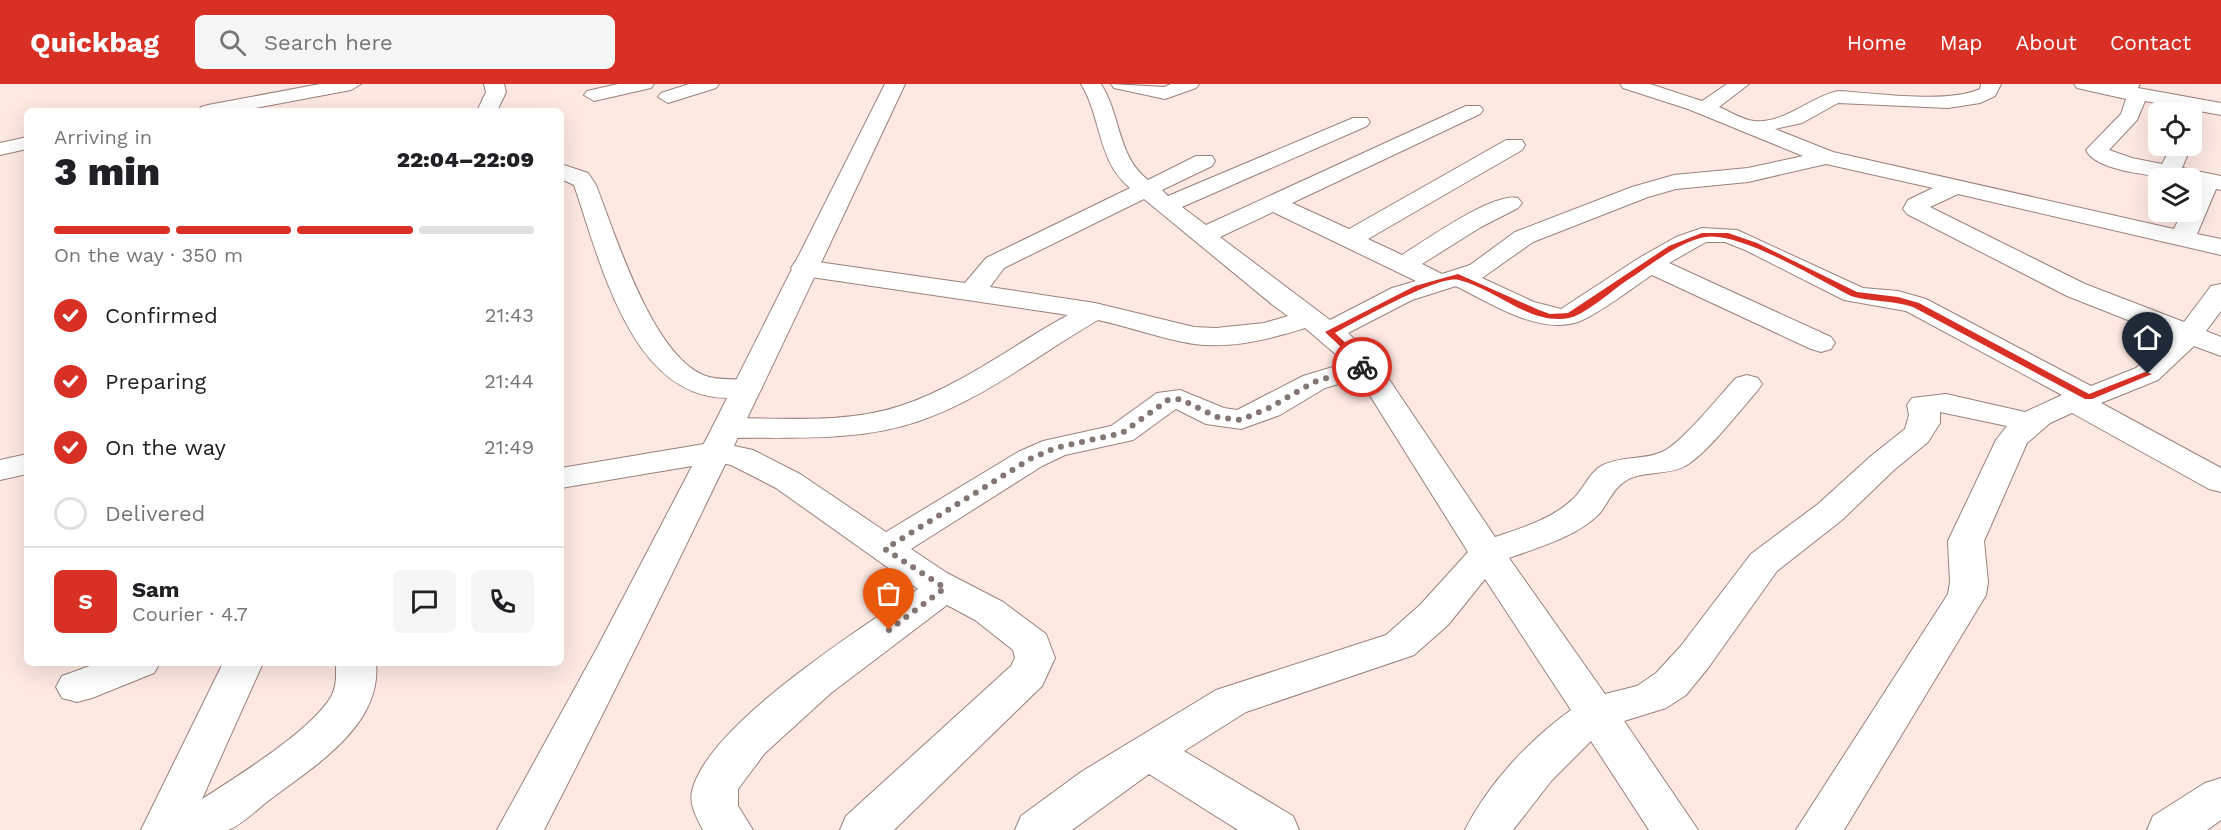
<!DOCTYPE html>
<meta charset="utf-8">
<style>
:root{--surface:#fff;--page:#f6f6f6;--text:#202124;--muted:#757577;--line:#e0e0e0;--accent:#d93025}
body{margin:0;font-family:"Work Sans",sans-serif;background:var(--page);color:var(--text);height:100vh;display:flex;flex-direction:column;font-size:22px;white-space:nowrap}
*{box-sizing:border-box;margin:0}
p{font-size:20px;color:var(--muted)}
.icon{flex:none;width:33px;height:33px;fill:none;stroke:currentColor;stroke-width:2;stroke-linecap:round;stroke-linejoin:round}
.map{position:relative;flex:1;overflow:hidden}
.details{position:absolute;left:24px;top:24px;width:540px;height:558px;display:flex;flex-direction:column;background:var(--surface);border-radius:9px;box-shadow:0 6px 24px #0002}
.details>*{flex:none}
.controls{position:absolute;left:2148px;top:18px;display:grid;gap:12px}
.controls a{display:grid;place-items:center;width:54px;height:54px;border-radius:9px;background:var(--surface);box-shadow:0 6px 24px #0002;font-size:30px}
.pin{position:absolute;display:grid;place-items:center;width:51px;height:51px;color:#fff;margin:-62px -26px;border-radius:50% 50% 50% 0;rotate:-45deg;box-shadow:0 0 6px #0007}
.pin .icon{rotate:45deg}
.courier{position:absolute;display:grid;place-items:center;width:60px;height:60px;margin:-30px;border:4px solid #d93025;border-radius:50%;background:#fff;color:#222;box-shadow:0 2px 8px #0007}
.headline em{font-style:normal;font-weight:800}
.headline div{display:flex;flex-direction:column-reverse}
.headline{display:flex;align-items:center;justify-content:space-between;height:102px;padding:0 30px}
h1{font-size:39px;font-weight:800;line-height:45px}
.bar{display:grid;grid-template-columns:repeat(4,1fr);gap:9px 6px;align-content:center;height:72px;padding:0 30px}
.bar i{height:8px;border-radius:4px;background:var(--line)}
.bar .selected{background:var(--accent)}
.bar p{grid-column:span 4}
.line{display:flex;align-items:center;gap:15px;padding:0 30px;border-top:2px solid var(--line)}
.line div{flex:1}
.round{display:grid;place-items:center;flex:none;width:63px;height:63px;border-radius:9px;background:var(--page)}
ol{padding:0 30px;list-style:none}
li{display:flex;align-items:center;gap:18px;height:66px}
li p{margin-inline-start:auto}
li .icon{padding:6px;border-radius:50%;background:var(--accent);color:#fff;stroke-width:4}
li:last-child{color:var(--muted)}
li i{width:33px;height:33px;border:3px solid var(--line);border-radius:50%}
header{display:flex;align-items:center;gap:36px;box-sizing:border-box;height:84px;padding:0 30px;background:var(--accent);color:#fff}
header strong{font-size:28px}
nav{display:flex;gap:33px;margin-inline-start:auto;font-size:21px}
.search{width:420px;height:54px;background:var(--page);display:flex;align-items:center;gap:15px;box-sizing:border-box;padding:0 21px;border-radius:9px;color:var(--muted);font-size:22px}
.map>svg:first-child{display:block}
</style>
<header>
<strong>Quickbag</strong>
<div class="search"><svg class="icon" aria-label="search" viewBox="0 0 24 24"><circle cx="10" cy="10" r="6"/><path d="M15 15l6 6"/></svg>Search here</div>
<nav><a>Home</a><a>Map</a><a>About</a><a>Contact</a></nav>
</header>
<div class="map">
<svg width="2221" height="746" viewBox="0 0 2221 746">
<rect width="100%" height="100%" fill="#fde8e2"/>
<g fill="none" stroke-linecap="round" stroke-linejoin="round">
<!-- minor casing -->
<g stroke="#99827b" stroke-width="2">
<g id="minor">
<path d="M320,0H361L351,6L240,27H198L201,23L208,21Z"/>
<path d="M484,0H504L506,8L497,27H477L486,8Z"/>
<path d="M618,0H654L651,4L594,17L584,11L587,7Z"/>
<path d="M689,0H719L716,4L668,19L658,13L661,9Z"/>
<path d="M1081,0H1101C1121,31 1117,72 1148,96L1196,72H1212L1215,77L1212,82L1162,106L1168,112L1353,34H1367L1370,38L1367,42L1182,123L1206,141L1466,22H1480L1483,26L1480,30L1292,119L1349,145L1506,56H1522L1525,61L1522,66L1368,155L1402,171C1426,156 1493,108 1518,114L1522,119L1518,124L1481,143L1422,180L1442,190L1470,181L1515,148L1632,103L1674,91L1748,84L1803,72L1688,25L1623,4L1620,0H1650L1702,17L1727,0H1749L1719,23C1729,27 1743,36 1754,37C1784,40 1810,13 1838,7C1876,9 1947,20 1980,5L1981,0H2001L1995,12L1980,19L1948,24L1838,19L1802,39L1775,45L1833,68L2174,145L2182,128H2192V107L2195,101L2192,100V94C2168,94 2096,89 2086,66L2121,30L2126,15L2077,4L2074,0H2140L2138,4L2221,19V31L2145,17L2137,36L2109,66L2132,74L2162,80L2172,62L2192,60L2182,84L2221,92V106L2216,105L2197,150L2221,155V171L1958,110L1930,123L2085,200L2184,238L2211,202L2221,200V227L2206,247L2221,253V272L2194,262L2158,296L2101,319L2221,384V408L2209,405L2072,329L2050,339L2027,359L1984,457L1988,498L1986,511L1844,746H1796L1948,510L1950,498L1948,457L1996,356L2007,342L1940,328V339L1928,358L1894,386L1842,436L1777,487L1708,584L1686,611L1666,624L1624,637L1698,746H1649L1591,657L1552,696L1513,746H1465C1488,700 1529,656 1571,626L1485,495L1448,541L1414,571L1246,628L1184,667L1293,732L1299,746H1238L1149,690L1072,746H1015L1021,732L1081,688L1216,606L1386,551L1420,521L1468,468L1359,294L1325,304L1280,331L1241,345L1206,340L1176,325L1133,356L1065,371L1042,382L911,465L947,489L1003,518L1046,550L1055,574L1042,602L894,746H840L846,732L1011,582L1015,574L1013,566L975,536L947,521L831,609L765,669L738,705V722L753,746H703C697,734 689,721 692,707C708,640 861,545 918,505L776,404L731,381L716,378L561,404V384L716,358L753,366L800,390L886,448L1018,368L1043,357L1111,342L1157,309L1180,306L1224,324L1237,326L1303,292L1346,279L1305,244C1270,255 1231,265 1194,260C1162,255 1130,243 1098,236C1039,270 984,315 919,337C859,358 791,353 728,354L717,351L712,344L717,337L728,334C784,334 846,340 900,322C961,302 1013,261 1068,231L804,192L795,190L791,184L795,178L804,176L965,199L986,174L1130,104C1097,77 1102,34 1081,0ZM1826,80L1933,104L1908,116L1903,125L1907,130L2067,212L2171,253L2136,284L2091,302L1926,215L1898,207L1863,204L1737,146L1702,144L1676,153L1639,174L1561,225L1534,218L1482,194L1533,158L1648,113L1676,105L1748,98ZM1144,115L1274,222L1288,232L1264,239L1216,244L1194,243L1095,219L990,203L1004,184ZM1273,128L1416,197L1392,204L1330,236L1220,153ZM1706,158H1725L1745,166L1844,216L1906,227L2062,311L2025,328L1946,310L1912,314L1907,321L1909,331L1905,345L1871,372L1818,420L1751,470L1680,563L1656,589L1637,602L1605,610L1509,474C1539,463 1576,453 1599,430C1608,420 1612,406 1624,398C1640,386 1668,392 1685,382C1707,370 1740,326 1758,306L1762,300L1758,294L1747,291L1736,294C1720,311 1681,360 1662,368C1644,376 1621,372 1603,381C1589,388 1584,405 1573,415C1552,435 1522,444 1495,453L1376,276L1348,249L1412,216L1456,202C1490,219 1538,251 1578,238C1599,230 1632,204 1652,191L1811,265L1821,268L1831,265L1835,259L1831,253L1669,179Z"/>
<path d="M1111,0L1164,3L1171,0H1199L1196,4L1165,15L1114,4Z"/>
<path d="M27,53V65L0,71V59Z"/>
<path d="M561,80L588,89L596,101C616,152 651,268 703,291C719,298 740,293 758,298L762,304L758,310C637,341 603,185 574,101L561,95Z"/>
<path d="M27,370V390L0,396V376Z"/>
<path d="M98,579H160L154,589L92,614L77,618L62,614L56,603L62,592Z"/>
<path d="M223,579H263L202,715C236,693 313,646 332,611C337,600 336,590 336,579H376C382,641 316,681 272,714C259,723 243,741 228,746C214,746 158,746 141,746Z"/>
<path d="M2221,694V736L2207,746H2147L2153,732L2205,699Z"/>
</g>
</g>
<!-- major casing -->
<g stroke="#99827b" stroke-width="2">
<path id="major" d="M885,0H905C788,250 670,500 544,746H497L597,564L712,344Z"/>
</g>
<!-- minor -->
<use href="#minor" fill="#fff" fill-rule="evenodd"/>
<!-- major -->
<use href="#major" fill="#fff" fill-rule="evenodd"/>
</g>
<!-- route -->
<path fill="#d93025" d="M1702,149H1728L1757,159L1857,208L1898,213L1919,219L2089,310L2145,288L2152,290L2092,315H2085L1913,223C1892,216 1871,218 1851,212C1818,195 1739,147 1705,153C1676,159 1650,182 1626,197C1613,206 1583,232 1569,234C1529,241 1496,205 1459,196C1437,191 1358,237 1335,249L1370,282L1362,286L1357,283L1360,281L1325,248L1415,202L1458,190L1539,226L1550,230L1568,229L1669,162Z"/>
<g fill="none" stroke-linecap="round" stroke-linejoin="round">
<!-- done -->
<path stroke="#847672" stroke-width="6" stroke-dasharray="0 10.8" d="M889,546L945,504L885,465L1030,375L1055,364L1122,349L1168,316L1180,315L1217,333L1241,336L1269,324L1314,298L1362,283"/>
</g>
</svg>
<div class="controls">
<a><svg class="icon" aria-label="locate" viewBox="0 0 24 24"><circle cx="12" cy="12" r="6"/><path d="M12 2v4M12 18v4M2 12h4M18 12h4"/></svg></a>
<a><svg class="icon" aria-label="layers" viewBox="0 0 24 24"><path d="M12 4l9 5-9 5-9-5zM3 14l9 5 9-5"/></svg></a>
</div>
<div class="pin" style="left:889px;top:546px;background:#ea580c"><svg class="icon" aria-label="bag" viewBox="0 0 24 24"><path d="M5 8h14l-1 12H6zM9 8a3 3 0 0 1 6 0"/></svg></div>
<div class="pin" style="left:2148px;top:290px;background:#1f2937"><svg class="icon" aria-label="home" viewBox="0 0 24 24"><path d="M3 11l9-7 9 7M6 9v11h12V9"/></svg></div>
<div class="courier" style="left:1362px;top:283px"><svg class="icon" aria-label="bike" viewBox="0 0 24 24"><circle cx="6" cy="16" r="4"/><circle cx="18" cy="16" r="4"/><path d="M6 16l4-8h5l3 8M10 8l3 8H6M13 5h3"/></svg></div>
<section class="details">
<div class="headline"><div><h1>3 min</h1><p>Arriving in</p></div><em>22:04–22:09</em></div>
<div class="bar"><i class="selected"></i><i class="selected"></i><i class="selected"></i><i></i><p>On the way · 350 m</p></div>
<ol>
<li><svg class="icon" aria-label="check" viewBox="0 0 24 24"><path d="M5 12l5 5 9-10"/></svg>Confirmed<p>21:43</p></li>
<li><svg class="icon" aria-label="check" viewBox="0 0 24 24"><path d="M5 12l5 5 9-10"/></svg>Preparing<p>21:44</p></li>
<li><svg class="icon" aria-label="check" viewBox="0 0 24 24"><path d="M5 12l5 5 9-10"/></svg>On the way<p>21:49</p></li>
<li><i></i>Delivered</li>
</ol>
<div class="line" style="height:108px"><b class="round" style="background:var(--accent);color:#fff">S</b><div><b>Sam</b><p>Courier · 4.7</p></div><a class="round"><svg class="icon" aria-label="chat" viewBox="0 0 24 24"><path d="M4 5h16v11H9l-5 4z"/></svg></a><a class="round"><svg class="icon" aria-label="phone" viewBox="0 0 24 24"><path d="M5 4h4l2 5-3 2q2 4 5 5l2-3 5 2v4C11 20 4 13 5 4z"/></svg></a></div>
</section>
</div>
